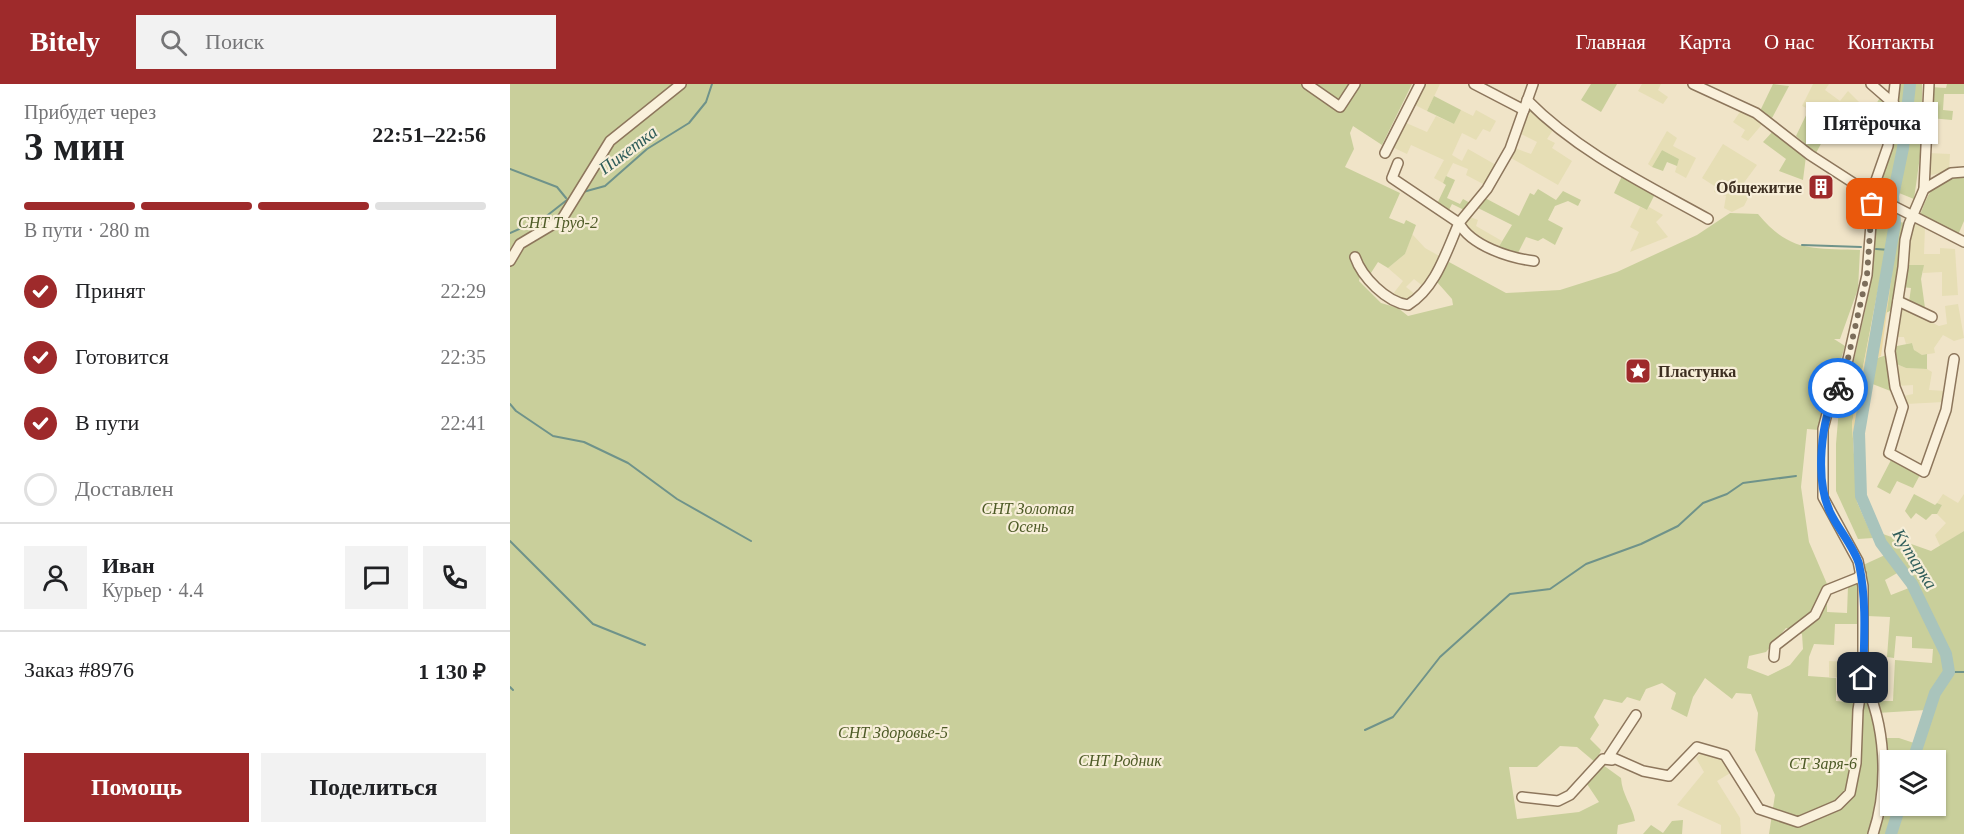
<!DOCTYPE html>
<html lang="ru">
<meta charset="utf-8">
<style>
:root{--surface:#fff;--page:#f2f2f2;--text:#202124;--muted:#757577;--line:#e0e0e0;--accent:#9e2a2b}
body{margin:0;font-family:Georgia,serif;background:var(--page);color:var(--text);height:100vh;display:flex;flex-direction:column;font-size:22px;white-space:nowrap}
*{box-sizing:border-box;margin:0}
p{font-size:20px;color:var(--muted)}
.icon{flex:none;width:33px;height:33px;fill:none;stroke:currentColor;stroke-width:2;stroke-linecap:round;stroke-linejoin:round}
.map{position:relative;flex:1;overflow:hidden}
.sheet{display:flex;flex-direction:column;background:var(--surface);width:510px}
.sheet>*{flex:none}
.controls{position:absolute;left:1370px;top:666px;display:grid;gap:12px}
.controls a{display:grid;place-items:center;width:66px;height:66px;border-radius:0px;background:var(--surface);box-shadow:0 2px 4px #0004;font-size:30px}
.pin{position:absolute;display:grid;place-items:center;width:51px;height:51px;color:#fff;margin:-26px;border-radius:12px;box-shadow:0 3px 9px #0006}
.courier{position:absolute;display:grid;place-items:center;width:60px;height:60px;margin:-30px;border:4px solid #1a73e8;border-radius:50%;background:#fff;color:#222;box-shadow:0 2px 8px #0007}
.bubble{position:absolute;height:42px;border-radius:0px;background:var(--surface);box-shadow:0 2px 4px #0004;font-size:20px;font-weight:700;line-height:42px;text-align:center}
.summary em{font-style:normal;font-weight:700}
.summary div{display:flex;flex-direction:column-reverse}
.summary{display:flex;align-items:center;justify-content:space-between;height:102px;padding:0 24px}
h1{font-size:39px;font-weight:700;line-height:45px}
.bar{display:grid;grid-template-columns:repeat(4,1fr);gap:9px 6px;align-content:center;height:72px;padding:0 24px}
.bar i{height:8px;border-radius:4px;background:var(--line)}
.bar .on{background:var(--accent)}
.bar p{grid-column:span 4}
.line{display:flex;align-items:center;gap:15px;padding:0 24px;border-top:2px solid var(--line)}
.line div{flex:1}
.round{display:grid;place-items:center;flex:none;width:63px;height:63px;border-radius:0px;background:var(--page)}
ol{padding:0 24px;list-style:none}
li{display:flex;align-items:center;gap:18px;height:66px}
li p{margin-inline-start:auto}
li .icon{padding:6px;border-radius:50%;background:var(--accent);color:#fff;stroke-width:4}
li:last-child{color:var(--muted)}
li i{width:33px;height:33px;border:3px solid var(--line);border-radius:50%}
.button{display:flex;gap:12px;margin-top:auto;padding:12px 24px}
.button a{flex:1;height:69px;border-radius:0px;background:var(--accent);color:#fff;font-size:24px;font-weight:700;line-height:69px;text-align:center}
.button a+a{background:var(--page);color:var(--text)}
header{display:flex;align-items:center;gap:36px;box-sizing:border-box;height:84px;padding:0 30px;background:var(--accent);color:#fff}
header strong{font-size:28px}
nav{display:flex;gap:33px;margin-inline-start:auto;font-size:21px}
.search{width:420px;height:54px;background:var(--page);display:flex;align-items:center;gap:15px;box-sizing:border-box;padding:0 21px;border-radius:0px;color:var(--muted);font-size:22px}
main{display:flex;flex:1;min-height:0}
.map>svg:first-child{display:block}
</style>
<header>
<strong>Bitely</strong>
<div class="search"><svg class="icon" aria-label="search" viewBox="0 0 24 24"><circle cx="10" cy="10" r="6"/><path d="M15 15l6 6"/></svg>Поиск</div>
<nav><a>Главная</a><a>Карта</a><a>О нас</a><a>Контакты</a></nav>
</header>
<main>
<section class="sheet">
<div class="summary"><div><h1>3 мин</h1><p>Прибудет через</p></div><em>22:51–22:56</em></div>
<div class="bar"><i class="on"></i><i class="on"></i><i class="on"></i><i></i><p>В пути · 280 m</p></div>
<ol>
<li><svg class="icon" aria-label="check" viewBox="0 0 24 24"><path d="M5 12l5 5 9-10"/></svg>Принят<p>22:29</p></li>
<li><svg class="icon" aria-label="check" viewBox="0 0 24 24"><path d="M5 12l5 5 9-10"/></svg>Готовится<p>22:35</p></li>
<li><svg class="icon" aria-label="check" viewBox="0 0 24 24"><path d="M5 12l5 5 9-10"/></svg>В пути<p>22:41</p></li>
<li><i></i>Доставлен</li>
</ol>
<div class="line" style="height:108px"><a class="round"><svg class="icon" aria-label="person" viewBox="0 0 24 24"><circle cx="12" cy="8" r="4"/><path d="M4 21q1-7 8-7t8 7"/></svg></a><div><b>Иван</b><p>Курьер · 4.4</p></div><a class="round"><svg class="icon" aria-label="chat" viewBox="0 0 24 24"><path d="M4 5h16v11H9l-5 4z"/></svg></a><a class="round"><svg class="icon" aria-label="phone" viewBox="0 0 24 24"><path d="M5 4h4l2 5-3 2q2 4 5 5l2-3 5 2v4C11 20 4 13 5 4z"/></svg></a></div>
<div class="line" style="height:78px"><div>Заказ #8976</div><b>1 130 ₽</b></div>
<div class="button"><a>Помощь</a><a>Поделиться</a></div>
</section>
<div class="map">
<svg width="1454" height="750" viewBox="0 0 1454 750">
<rect width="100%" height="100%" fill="#f0e4c8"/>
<!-- farmland -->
<g fill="#e6deb5">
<path d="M914,0H930L917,27L903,20Z"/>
<path d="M1132,0H1151L1148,6L1158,13L1153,20L1128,7Z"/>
<path d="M1303,0H1319L1315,6L1330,17L1338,7L1350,19L1343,35L1313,20L1308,29L1292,22Z"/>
<path d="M1020,25L1043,46L1037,55L1045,59L1042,64L1062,77L1048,101L1001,74L1005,64L1021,70L1027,58L1011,50Z"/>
<path d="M1232,25L1254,38L1238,57L1231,53L1235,46L1223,38Z"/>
<path d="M951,26L963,32L966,26L986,37L980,48L973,45L966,56L952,49L942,71L952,77L958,65L986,81L975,101L956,91L958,85L943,79L933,99L924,94L934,76L901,61L897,70L882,63L894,38L917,48L926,32L944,40Z"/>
<path d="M1157,47L1167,54L1163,62L1186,74L1176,94L1165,88L1169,75L1152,66L1142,83L1138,80Z"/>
<path d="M1213,60L1247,81L1230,104L1240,110L1234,122L1222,128L1214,124L1216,112L1204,108L1206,103L1192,94Z"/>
<path d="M1418,69L1440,70L1439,87L1417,92Z"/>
<path d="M1130,123L1137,126L1139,123L1153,131L1146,138L1158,153L1120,168L1129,148L1120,143Z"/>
<path d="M960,133L968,136L966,142L992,157L988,164L957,146L956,137Z"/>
<path d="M1405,137L1415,142L1414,170H1430V164L1445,165L1448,211L1432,212V188L1413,189V181H1395Z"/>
<path d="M902,150L915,164L931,173L914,203L904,195L896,203L906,211L893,216L883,210L893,197L878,184L895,170Z"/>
<path d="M1448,220L1454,254L1444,257L1433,251L1424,264L1425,269L1412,271L1405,268L1402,259L1396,260L1394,253H1383L1388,222L1429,242L1437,240L1435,222Z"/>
<path d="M1384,279L1396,284L1417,285L1422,288L1419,306L1436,307L1434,318L1396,320L1393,312L1403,310V301L1388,302Z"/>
<path d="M1433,410L1448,419L1454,410V447L1430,462L1425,451L1436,439L1427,430L1432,421L1427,419Z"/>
<path d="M1319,577L1337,578L1336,593H1319Z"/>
<path d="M1190,670L1209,673L1222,688L1207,697L1230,734L1231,750H1211V741L1167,721L1194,688L1186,674Z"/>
</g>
<!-- green -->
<g fill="#c9cf9b" fill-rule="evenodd">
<path d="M0,0H902L872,61L843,42L840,49L844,65L835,83L890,109L879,134L894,140L896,136L906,141L895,170L878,184L868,178L859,192L852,184L849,197L871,219L888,224L898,232L943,221L942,215L927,198L939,178L996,209L1050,206L1107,188L1187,151L1220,129L1248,130C1280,169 1303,164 1350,166L1348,205L1330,255H1324L1335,262L1309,346L1297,345L1291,403L1299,458L1317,500V528L1337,529L1338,502L1349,499L1352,540H1325L1324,561L1304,560L1299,573L1298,592L1326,594V617L1351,619L1353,602C1369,627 1370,667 1367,696H1374L1373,654H1389L1404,659L1416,626L1367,629L1365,617H1383L1385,576L1422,579L1423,565L1402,564V553L1386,552L1384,574L1377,573L1380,533L1357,532L1351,482L1375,471L1389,488L1375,496L1381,511L1399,504V488L1373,455V450L1421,467L1454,447V750H1259L1265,711L1245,666L1248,629L1241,610L1226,609L1222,615L1195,594L1183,613L1177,633L1161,625L1166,609L1152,599L1136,605L1130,617L1117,613L1112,619L1094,615L1084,633L1089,641L1080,655L1091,666L1086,679L1067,663L1050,662L1027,683H999L1007,735L1069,728L1089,718L1077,700L1093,681L1111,694C1112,711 1122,721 1125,737L1108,741L1107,750H0ZM1276,544L1292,550L1293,565L1280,581L1258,592L1237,584L1239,572L1256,568ZM1380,676H1425V722H1380Z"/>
<path d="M1081,0H1107L1091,28L1071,16Z"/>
<path d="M1263,0L1279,2L1262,34L1250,27Z"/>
<path d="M1389,0H1397L1381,106L1368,101L1383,61Z"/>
<path d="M1403,0H1412V58L1404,115L1389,109L1404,9Z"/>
<path d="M1437,0H1454V10H1434L1433,26L1443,27L1442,36L1420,34V3L1436,4Z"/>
<path d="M924,12L951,26L944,40L917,27Z"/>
<path d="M1371,12L1382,22L1377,53L1367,47L1369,34L1363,25Z"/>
<path d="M1299,25L1308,29L1304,38L1319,45L1306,69L1286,52Z"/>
<path d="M1264,46L1296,72L1293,96L1269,87L1276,75L1253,58Z"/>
<path d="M1152,66L1169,75L1167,82L1157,78L1153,87L1142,83Z"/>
<path d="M1113,90L1146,108L1137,126L1104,109Z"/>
<path d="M936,92L945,96L937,114L950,120L953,115L962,120L956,127L942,120L937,130L926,122L936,101L933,99Z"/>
<path d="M1454,92V137L1448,151L1410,131C1419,106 1425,94 1454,92Z"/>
<path d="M1028,105L1046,116L1053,107L1071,116L1068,122L1058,117L1045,122L1038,136L1053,144L1045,161L1033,154L1028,157L1016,153L1007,171L988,164L1002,141L968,124L975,114L1009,132L1020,109L1024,111Z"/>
<path d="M1366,129L1382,133L1342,339L1347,418L1363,454L1348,455L1326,407V360L1330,313L1342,285L1357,218Z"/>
<path d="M1389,138L1396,139L1382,226L1376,229Z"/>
<path d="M1395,181H1414L1411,195L1415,224L1399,218L1401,204L1391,203Z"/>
<path d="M1402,259L1404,266L1412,271L1417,270V285L1396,284L1384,279L1382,263Z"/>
<path d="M1377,271L1383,308L1360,299L1364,275Z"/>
<path d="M1381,376L1411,389L1403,404L1387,397L1380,410L1367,403Z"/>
<path d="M1404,410L1425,421L1427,419L1432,421L1427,430H1422L1416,436L1406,429L1401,435L1395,427Z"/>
<path d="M1173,736L1172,750H1133L1141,741L1153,749L1162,737Z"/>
</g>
<!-- sand -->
<path fill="#ecd9a5" d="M1397,0H1403L1404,9L1389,109V138L1371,272L1364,275L1352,350L1355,412L1373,450V456L1399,488L1397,497L1363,454L1347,418L1342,339L1381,142V106Z"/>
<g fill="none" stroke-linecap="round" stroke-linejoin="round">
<!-- stream -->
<g stroke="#6f938a" stroke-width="2">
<path d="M0,85L47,103L56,114"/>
<path d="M73,108L95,102L137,65L179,39L196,18L202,0"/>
<path d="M0,149L34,134L62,112"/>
<path d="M1292,161L1351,163"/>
<path d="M1366,165L1380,166"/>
<path d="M0,320L6,327L43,352L74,358L118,379L167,415L241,457"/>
<path d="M0,457L83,540L135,561"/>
<path d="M1439,588H1454"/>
<path d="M0,603L3,606"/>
<path d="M855,646L883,633L930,573L1000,510L1040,505L1076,480L1131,460L1168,442L1193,419L1217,410L1233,399L1286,392"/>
</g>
<!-- river -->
<g stroke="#a9c4bc" stroke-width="12">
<path d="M1400,0L1393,64L1383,112L1385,139L1349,349L1351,412L1371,459L1402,500L1436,570L1439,588L1425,609L1403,676"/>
<path d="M1381,750L1390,722"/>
</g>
<!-- minor casing -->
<g stroke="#8d765c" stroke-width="12">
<g id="minor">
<path d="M797,0L830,23L845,0"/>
<path d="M964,0L1014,26"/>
<path d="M1183,0L1246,29L1300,71L1362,111L1454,158"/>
<path d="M1361,0L1384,20"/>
<path d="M1419,0L1414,105L1399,140L1395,156L1393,183L1380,267L1385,303L1393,323L1379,369L1414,388L1436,326L1444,275"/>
<path d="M1017,16C1068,68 1135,100 1198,135"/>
<path d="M875,69L910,0"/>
<path d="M888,79L882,94L949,139L977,105L1000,65L1023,0"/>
<path d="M1414,105L1441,89L1454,88"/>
<path d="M949,139C961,162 1000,174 1024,177"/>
<path d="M845,173C852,193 876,218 898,221C926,204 936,168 949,139"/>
<path d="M0,177L10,160L52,135L100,57L171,0"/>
<path d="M1388,217L1422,233"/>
<path d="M1264,573L1265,562L1305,531L1317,506L1347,494L1351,490"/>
<path d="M1353,595C1376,640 1379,702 1363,750"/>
<path d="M1126,631L1099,672L1133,687L1159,692L1187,663L1215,671L1249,725L1288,738L1328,721L1340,709L1346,679L1348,626L1353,594V502L1348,477L1313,413V345L1319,322L1334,293L1357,191L1364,102L1378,62L1385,0"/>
<path d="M1012,713L1048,717L1060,711L1093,675L1102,676"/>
</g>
</g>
<!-- minor -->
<use href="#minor" stroke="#faf1dc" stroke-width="9"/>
</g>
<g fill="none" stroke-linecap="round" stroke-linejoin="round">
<!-- done -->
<path stroke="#7c6e5b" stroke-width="6" stroke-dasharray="0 10.8" d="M1328,304L1334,292L1357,191L1362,120"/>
<!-- route -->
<path stroke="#1a73e8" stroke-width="8" d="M1328,304C1310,336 1305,396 1320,428C1328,445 1344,463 1349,480C1357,517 1354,557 1353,594"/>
</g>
<!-- icons -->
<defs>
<g id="building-square" transform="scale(1.35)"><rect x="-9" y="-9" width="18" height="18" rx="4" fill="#9e2a2b" stroke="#f7eed8"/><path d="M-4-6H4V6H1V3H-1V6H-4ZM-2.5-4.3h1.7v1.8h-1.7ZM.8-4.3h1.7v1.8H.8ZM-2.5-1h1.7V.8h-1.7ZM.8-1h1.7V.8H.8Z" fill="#fff"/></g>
<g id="sight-square" transform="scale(1.35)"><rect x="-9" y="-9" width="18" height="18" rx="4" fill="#9e2a2b" stroke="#f7eed8"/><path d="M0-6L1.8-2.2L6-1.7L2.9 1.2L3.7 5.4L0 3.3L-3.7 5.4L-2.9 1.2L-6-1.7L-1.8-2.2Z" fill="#fff"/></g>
</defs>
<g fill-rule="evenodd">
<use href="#building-square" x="1311" y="103"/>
<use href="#sight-square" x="1128" y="287"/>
</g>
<g text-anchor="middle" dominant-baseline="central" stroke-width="4.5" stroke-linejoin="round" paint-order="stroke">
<!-- poi labels -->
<g font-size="16" font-weight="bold" fill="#3d2e20" stroke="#f7eed8" text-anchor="end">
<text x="1292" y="103">Общежитие</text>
<text x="1148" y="287" text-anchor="start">Пластунка</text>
</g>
<!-- park labels -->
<g font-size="16" font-style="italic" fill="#4d5a26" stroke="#f7eed8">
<text x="48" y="138">СНТ Труд-2</text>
<text x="518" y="424">СНТ Золотая<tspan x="518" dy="18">Осень</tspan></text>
<text x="383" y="648">СНТ Здоровье-5</text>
<text x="610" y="676">СНТ Родник</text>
<text x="1313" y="679">СТ Заря-6</text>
</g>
<!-- water labels -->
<g font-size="18" font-style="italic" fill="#2f5d5a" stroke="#f7eed8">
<text transform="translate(118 66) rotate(-37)">Пикетка</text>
<text transform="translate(1405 475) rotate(58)">Кутарка</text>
</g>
</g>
</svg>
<div class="controls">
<a><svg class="icon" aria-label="layers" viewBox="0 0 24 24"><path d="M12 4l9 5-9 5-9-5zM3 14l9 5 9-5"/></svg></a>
</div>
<div class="pin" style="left:1362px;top:120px;background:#ea580c"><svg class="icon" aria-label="bag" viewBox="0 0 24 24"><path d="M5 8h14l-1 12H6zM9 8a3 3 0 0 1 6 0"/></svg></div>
<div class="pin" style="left:1353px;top:594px;background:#1f2937"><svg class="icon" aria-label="home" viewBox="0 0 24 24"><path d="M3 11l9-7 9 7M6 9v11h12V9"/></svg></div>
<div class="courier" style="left:1328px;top:304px"><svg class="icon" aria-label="bike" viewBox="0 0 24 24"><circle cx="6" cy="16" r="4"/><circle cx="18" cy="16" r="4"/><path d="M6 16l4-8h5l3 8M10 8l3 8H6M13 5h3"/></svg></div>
<div class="bubble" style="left:1296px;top:18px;width:132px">Пятёрочка</div>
</div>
</main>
